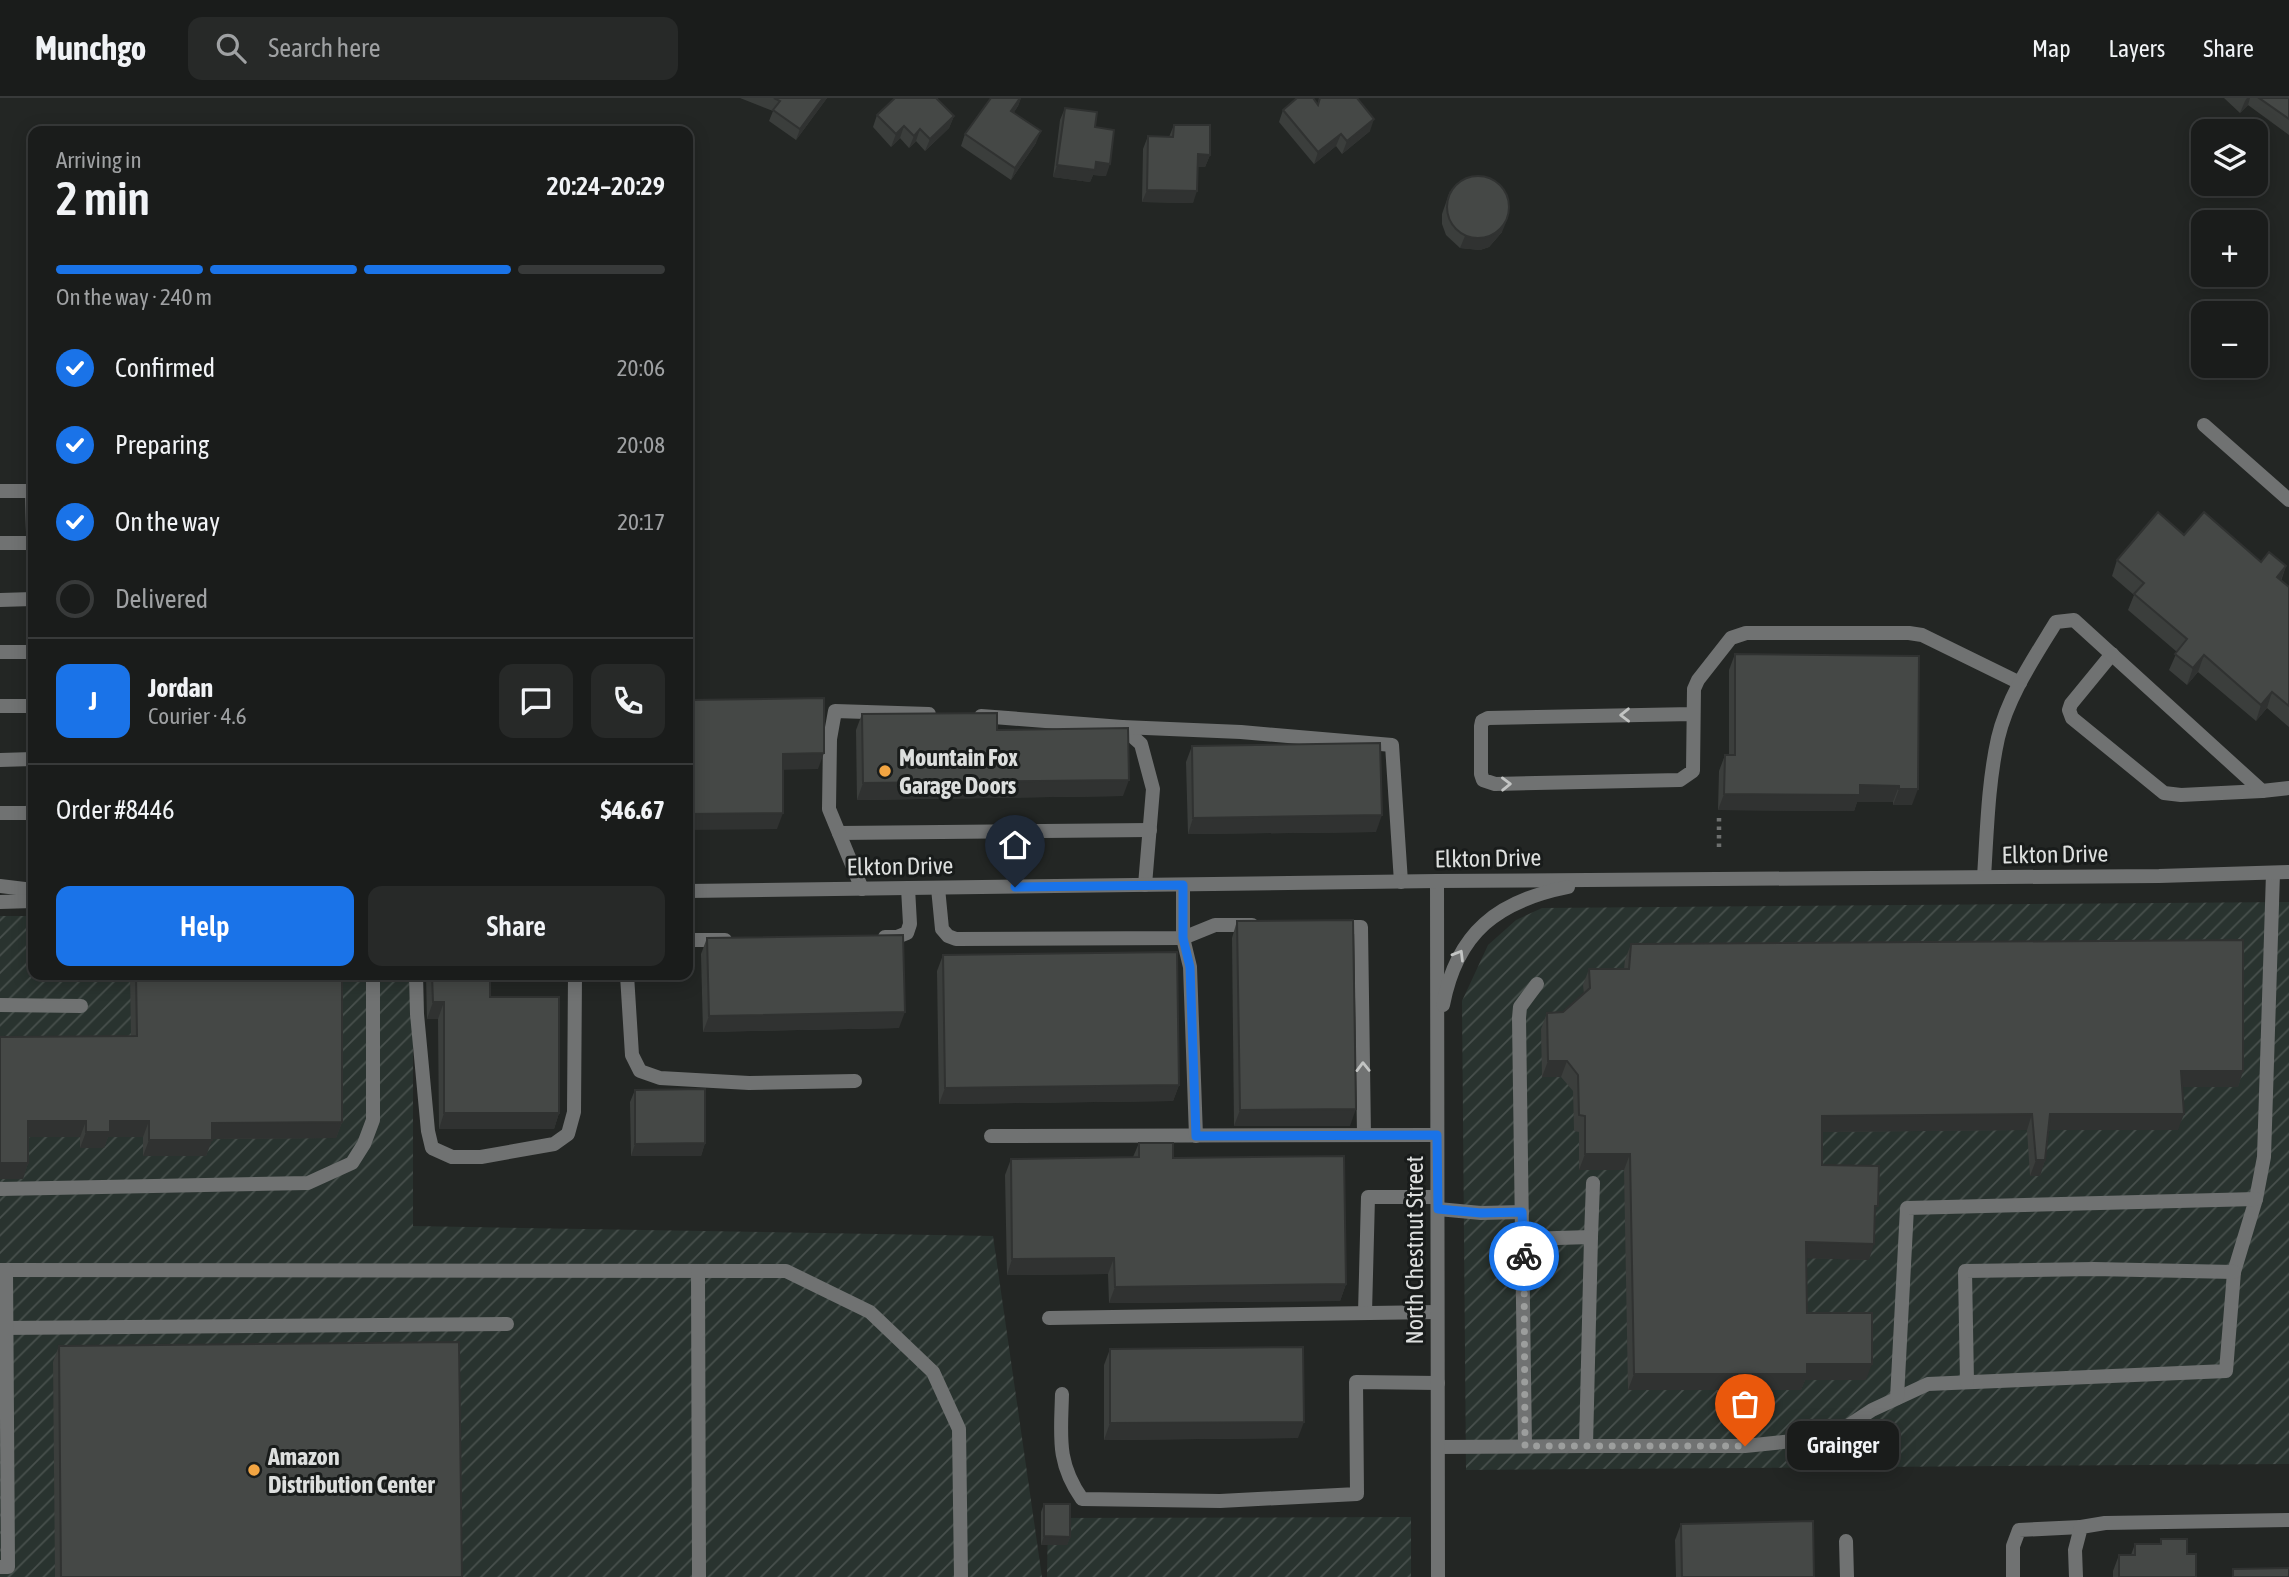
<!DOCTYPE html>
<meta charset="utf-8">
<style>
:root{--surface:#1a1c1b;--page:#272928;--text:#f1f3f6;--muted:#9fa1a3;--line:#383a3a;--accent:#1a73e8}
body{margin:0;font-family:"Asap Condensed",sans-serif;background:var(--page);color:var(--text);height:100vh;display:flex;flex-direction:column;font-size:26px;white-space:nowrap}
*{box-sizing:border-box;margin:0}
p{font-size:23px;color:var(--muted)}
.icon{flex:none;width:38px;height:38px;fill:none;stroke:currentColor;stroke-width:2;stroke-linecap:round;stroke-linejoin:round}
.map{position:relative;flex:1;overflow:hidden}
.panel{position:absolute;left:28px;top:28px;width:665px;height:854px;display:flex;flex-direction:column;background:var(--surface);border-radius:14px;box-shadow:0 4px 18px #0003,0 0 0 2px var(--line)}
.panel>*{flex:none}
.fabs{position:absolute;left:2191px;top:21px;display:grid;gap:14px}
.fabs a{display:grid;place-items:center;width:77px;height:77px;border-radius:14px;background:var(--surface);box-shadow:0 4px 18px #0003,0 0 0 2px var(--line);font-size:35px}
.pin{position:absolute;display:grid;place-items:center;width:60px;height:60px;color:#fff;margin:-72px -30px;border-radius:50% 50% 50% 0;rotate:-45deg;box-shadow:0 0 7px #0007}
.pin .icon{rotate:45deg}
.courier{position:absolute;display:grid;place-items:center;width:70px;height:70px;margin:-35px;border:5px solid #1a73e8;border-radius:50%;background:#fff;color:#222;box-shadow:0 2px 9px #0007}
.bubble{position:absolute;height:49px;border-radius:14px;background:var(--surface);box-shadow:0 4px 18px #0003,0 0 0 2px var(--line);font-size:23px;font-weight:600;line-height:49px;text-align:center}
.summary em{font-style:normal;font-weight:600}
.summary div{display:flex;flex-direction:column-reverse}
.summary{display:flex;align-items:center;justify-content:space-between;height:119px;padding:0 28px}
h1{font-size:46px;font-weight:600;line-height:52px}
.bar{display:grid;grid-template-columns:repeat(4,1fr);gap:10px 7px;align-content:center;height:84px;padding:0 28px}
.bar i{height:9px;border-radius:5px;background:var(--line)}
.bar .selected{background:var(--accent)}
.bar p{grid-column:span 4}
.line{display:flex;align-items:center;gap:18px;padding:0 28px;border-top:2px solid var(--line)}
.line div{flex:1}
.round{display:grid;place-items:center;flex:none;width:74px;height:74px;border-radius:14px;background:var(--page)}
ol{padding:0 28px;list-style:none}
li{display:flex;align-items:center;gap:21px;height:77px}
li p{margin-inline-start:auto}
li .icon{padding:7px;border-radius:50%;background:var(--accent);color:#fff;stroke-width:4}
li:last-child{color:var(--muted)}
li i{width:38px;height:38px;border:4px solid var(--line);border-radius:50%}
.button{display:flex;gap:14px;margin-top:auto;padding:14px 28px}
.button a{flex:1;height:80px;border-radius:14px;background:var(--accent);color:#fff;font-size:28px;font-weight:600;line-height:80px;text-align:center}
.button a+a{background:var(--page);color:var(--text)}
header{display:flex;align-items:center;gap:42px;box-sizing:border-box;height:98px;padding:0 35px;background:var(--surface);border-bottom:2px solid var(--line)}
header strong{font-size:33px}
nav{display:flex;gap:38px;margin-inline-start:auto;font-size:24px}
.search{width:490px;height:63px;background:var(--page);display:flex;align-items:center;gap:18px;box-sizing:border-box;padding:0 24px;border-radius:14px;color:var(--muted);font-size:26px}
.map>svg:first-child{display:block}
</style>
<header>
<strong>Munchgo</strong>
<div class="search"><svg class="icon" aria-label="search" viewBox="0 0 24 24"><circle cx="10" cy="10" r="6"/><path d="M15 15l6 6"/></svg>Search here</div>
<nav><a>Map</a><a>Layers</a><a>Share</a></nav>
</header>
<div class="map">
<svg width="2289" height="1479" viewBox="0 0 2289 1479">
<defs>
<pattern id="industrial-furrows" width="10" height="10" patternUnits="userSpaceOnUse" patternTransform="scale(1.75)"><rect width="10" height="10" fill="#29332f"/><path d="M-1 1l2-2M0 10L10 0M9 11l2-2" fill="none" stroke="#48504d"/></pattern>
</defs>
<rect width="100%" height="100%" fill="#232624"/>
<!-- industrial -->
<g fill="url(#industrial-furrows)">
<path d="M2289,804V1366L1466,1372L1462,903L1488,847L1516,822L1542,810Z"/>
<path d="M0,818H33V877H413V1128L993,1138L1042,1479H0Z"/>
<path d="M1411,1419V1479H1047L1048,1420Z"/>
</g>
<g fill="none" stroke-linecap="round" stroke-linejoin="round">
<!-- path -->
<path stroke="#6e706f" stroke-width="4.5" stroke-dasharray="3.5 5" stroke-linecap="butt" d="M1719,749V716"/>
<!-- service -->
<g stroke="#707272" stroke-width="14">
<path d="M2204,327L2289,402"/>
<path d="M0,393H32L33,434"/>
<path d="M0,445H33"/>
<path d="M0,502L33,501"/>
<path d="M0,554H33"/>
<path d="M2112,556L2071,606L2069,612L2072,620L2164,695L2181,697L2262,693"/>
<path d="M0,608H33"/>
<path d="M1693,616L1488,620L1482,623L1481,628V676L1483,682L1495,686L1680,682L1693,673L1694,591L1698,582L1731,540L1746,535H1909L1922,537L2020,585"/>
<path d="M981,618L1122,629L1141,646L1153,691L1145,787"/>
<path d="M1122,629L1241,634L1392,647L1401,784"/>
<path d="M0,662L33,661"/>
<path d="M0,715H27L33,712"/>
<path d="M839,735L1150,732"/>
<path d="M1984,779C1987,733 1988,685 1998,640C2008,598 2034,560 2056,524L2074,522L2262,693L2289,690"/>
<path d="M938,790L942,831L948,838L956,841L1183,840V787"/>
<path d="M862,791L829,711L830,641L835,613L929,616"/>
<path d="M1336,829H1361L1364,1037"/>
<path d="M885,839H897L907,835L910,826L908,790"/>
<path d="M688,842H725"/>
<path d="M416,877L417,916L428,1033L432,1050L452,1059H481L554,1046L568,1036L574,1014L575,877"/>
<path d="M627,877L632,957L640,973L660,980L749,985L855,983"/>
<path d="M0,907L81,908"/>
<path d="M991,1038L1437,1037"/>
<path d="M1196,1038L1190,869L1183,840L1215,827H1252"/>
<path d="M0,1091L308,1085L352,1065L364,1046L373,1022V877"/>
<path d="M1438,1111L1481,1115L1522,1114"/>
<path d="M1591,1139L1593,1085"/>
<path d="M1523,1141L1591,1139L1586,1348H1745L1831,1339L1872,1312L1928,1286L2226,1273L2234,1174L2256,1101L2264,1059L2273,775"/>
<path d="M0,1172L786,1173L870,1214L933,1274L959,1331L961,1479"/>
<path d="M698,1173L699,1479"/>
<path d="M1365,1215L1368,1099H1437"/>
<path d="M1049,1220L1437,1214"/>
<path d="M0,1230L507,1226"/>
<path d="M1967,1284L1965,1173L2094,1171L2234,1174"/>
<path d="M1062,1296C1061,1338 1056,1364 1082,1401L1220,1403L1357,1396L1356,1284L1438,1285"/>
<path d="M1897,1300L1907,1110L2256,1101"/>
<path d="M1525,1348L1519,920L1520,909L1537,886"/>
<path d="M1438,1349L1586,1348"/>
<path d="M1846,1443L1847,1479"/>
<path d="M0,1469H8L6,1172"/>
<path d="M2013,1479V1448L2019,1432L2081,1429"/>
<path d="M2076,1479L2075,1452L2081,1429L2105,1425L2289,1422"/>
</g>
<!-- tertiary -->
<g stroke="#707272" stroke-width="14">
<path d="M1437,783L1438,1479"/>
<path d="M0,788L33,792"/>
<path d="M688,793L1437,783L2159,778L2289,774"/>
<path d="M0,804L33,803"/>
<path d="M1443,907C1457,834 1498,803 1568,789"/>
</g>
</g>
<!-- wall -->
<g fill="#3b3e3c">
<path d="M740,0H827L796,42L769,23L773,13Z"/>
<path d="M938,0V2L954,18L949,30L925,53L916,43L909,50L900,40L891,49L873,29L877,17Z"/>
<path d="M991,0H1021L1018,8L1014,14L1036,45L1011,82L961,48L965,36Z"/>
<path d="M1319,0H1357L1370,33L1342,56L1336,48L1314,66L1279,24L1283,12L1318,6Z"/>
<path d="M2224,0H2289V37L2248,7L2240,15Z"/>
<path d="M1065,10L1095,29L1106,78L1093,77L1090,84L1053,79L1060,22Z"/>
<path d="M1174,27L1210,57L1205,69H1198L1193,105L1142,104L1143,51L1148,38L1169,39Z"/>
<path d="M1450,93L1502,134L1489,149L1480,152L1460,150L1446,137L1442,126V116Z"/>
<path d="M2184,437L2261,464L2286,468L2281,483L2289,489V629L2267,610L2256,623L2198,574L2187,587L2169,572L2177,554L2128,512L2134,497L2112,478L2117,462Z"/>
<path d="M1735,556L1919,558L1912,707H1893V704H1857L1854,713L1718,712L1719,673L1725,657H1729V572Z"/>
<path d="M862,616L997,632L1123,698L857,702L856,632Z"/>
<path d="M1192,648L1376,734L1188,736L1186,664Z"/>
<path d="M1237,823L1350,1028H1234L1232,840Z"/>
<path d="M707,840L899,930L703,934L701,856Z"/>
<path d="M1631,846L2243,973L2238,989H2182L2178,1032H2049L2045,1062L2040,1078H2030L2027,1032L1822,1034V1067L1875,1116L1869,1162L1806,1160L1807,1215L1866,1282H1805L1801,1292H1628L1624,1072H1579V1034L1574,1033L1573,993L1561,979H1542L1541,931L1547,915L1563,914L1584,896L1583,887L1589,871H1624L1625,862Z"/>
<path d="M943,857L1179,987L1173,1003L939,1006L937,873Z"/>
<path d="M130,877H342V1024L336,1040L212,1041L206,1058H143V1039H108L104,1050H80V1039H28V1065L23,1081L0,939H131Z"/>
<path d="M426,877H490V899L559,1015L554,1031H439L438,921H427Z"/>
<path d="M635,992L705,1045L701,1058H631L630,1004Z"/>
<path d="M1139,1045L1173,1060L1346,1186L1340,1203L1109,1205L1108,1176L1007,1177L1005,1077L1011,1061L1133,1059Z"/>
<path d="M59,1248L462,1479H55L53,1264Z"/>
<path d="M1110,1251L1298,1340L1104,1342V1267Z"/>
<path d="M1044,1406L1070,1439L1067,1447H1041V1414Z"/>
<path d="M1681,1426L1814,1479H1676L1675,1442Z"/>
<path d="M2161,1441L2187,1456L2196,1479H2113V1473L2119,1457H2131L2135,1446H2160Z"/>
</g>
<!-- shaded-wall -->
<g fill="#303231">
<path d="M823,0H827L796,42L800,31Z"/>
<path d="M1020,0H1021L1018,8L1007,25L1011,13Z"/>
<path d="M2247,0H2250L2248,7L2240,15L2245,3Z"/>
<path d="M954,18L949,30L925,53L930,41Z"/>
<path d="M1374,21L1370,33L1342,56L1347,43Z"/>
<path d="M904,28L900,40L891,49L896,36Z"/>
<path d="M920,31L916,43L909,50L914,38Z"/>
<path d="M1041,33L1036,45L1011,82L1015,70Z"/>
<path d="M1341,36L1336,48L1314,66L1318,54Z"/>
<path d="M1198,56L1210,57L1205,69H1194Z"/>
<path d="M1096,64L1110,66L1106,78L1093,77L1090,84L1053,79L1057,67Z"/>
<path d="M1147,92L1197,93L1193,105L1142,104Z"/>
<path d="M1507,122L1502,134L1489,149L1480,152L1460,150L1465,138Z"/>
<path d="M2286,468L2280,484L2277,479Z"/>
<path d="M2204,557L2198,574L2187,587L2193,570Z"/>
<path d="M2272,594L2267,610L2256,623L2261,607Z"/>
<path d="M824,655L818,671L777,672L783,656Z"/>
<path d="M1129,682L1123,698L857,702L863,685Z"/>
<path d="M1860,687L1899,688L1893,704H1857L1854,713L1718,712L1724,696Z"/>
<path d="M1899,691H1918L1912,707H1893Z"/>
<path d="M783,715L777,731L688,732V716Z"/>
<path d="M1382,717L1376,734L1188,736L1193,720Z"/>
<path d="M433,904H444L438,921H427Z"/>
<path d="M905,914L899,930L703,934L709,918Z"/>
<path d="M1548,963H1567L1561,979H1542Z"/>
<path d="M2181,973H2243L2238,989H2175Z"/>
<path d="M1179,987L1173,1003L939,1006L945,990Z"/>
<path d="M1356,1011L1350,1028H1234L1240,1012Z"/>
<path d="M444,1015H559L554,1031H439Z"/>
<path d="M2032,1016L2027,1032L1816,1034L1822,1018Z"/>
<path d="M2050,1016H2184L2178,1032H2045Z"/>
<path d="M28,1023H86L80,1039H23Z"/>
<path d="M110,1023H149L143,1039H108L104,1050H80L86,1034Z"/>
<path d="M342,1024L336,1040L206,1041L212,1025Z"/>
<path d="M149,1042H212L206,1058H143Z"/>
<path d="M705,1045L701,1058H631L635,1046Z"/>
<path d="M1585,1056H1630L1624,1072H1579Z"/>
<path d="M2036,1062H2045L2040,1078H2030Z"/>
<path d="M0,1065H28L23,1081H0Z"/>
<path d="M1806,1144L1874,1146L1869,1162L1801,1160Z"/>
<path d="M1114,1160L1108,1176L1007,1177L1012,1161Z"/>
<path d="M1346,1186L1340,1203L1109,1205L1115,1189Z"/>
<path d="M1807,1266H1872L1866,1282H1805L1801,1292H1628L1634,1276Z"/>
<path d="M1304,1324L1298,1340L1104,1342L1110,1325Z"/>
<path d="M1044,1438L1070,1439L1067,1447H1041Z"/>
</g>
<!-- building -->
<g fill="#454846" stroke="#303231" stroke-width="2">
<path d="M774,0H823L800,31L773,12L780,3Z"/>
<path d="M895,0H936L954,18L930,41L920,31L914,38L904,28L896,36L877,17Z"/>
<path d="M991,0H1020L1011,13L1041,33L1015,70L965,36Z"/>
<path d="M1297,0H1313L1318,7L1320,0H1357L1374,21L1347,43L1341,36L1318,54L1283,12Z"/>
<path d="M2259,0H2289V21Z"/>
<path d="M1065,10L1097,14L1095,29L1114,32L1110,66L1096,64L1095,72L1057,67Z"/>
<path d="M1174,27H1210V57L1198,56L1197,93L1147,92L1148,38L1173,39Z"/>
<circle cx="1478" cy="109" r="31"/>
<path d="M2158,414L2184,437L2204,414L2261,464L2269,454L2286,468L2277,479L2289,489V608L2272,594L2261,607L2204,557L2193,570L2175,556L2187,541L2134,496L2144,485L2117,462Z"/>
<path d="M1735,556L1919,558L1918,691H1899V688L1860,687V697L1724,696L1725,657H1735Z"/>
<path d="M824,600V655L783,656V715L688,716V602Z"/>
<path d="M997,615V632L1128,630L1129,682L863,685L862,616Z"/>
<path d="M1380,645L1382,717L1193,720L1192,648Z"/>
<path d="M1353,822L1356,1011L1240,1012L1237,823Z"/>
<path d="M903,837L905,914L709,918L707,840Z"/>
<path d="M2243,842V973H2181L2184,1016H2050L2045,1062H2036L2032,1016L1822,1018V1067L1879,1068L1878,1108H1875L1874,1146L1806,1144L1807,1215H1872V1266H1807V1276H1634L1630,1056H1585V1018L1579,1017L1578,977L1567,963H1548L1547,915L1563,914L1590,890L1589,871H1629L1631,846Z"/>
<path d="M1177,854L1179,987L945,990L943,857Z"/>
<path d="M136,877H342V1024L212,1025V1042H149V1023H110V1034H86V1023H28V1065H0V939L137,938Z"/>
<path d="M432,877H490V899H559V1015H444V904H433Z"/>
<path d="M705,991V1045L635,1046V992Z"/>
<path d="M1139,1045H1173V1060L1344,1058L1346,1186L1115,1189L1114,1160L1012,1161L1011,1061L1139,1059Z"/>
<path d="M459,1244L462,1479H61L59,1248Z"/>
<path d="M1303,1249L1304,1324L1110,1325V1251Z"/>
<path d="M1044,1406H1070V1439L1044,1438Z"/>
<path d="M1813,1423L1814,1479H1682L1681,1426Z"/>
<path d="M2161,1441H2187V1456H2196V1479H2119V1457H2135V1446H2161Z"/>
<path d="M2289,1470V1479H2233V1471Z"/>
</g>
<!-- one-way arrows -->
<defs><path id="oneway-chevron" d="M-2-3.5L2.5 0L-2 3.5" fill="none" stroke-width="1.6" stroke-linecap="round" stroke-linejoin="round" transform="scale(1.75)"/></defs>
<g stroke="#c2c4c3">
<use href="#oneway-chevron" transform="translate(1625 617) rotate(179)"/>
<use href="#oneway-chevron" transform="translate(1506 686) rotate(-1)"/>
<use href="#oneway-chevron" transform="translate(1459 857) rotate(-59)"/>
<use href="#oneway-chevron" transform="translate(1363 969) rotate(-91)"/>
</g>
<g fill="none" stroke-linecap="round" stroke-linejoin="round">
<!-- done -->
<path stroke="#9c9e9d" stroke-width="7" stroke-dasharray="0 12.6" d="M1524,1158L1525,1348H1745"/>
<!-- route -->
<path stroke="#1a73e8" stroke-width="9" d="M1015,789L1183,787V840L1190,869L1196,1038L1437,1037L1438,1111L1481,1115L1522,1114L1524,1158"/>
</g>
<!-- markers -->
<g fill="#f2a542" stroke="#191c1b" stroke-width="2.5">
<circle cx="885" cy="673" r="7"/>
<circle cx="254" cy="1372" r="7"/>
</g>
<g text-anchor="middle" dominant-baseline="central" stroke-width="6" stroke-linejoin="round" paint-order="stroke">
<!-- poi labels -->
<g font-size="24" font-weight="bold" fill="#dddfde" stroke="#191c1b" text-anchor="start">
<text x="899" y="659">Mountain Fox<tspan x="899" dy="28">Garage Doors</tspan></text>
<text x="268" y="1358">Amazon<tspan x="268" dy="28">Distribution Center</tspan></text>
</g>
<!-- street labels -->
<g font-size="24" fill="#dddfde" stroke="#191c1b">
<text transform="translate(2055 756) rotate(-1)">Elkton Drive</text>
<text transform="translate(1488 760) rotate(-1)">Elkton Drive</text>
<text transform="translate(900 768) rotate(-1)">Elkton Drive</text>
<text transform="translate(1414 1152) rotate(-90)">North Chestnut Street</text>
</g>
</g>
</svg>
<div class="fabs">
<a><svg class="icon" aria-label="layers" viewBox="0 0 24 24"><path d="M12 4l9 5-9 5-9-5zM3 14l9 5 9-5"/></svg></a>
<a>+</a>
<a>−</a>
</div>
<div class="pin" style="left:1745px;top:1348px;background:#ea580c"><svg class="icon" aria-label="bag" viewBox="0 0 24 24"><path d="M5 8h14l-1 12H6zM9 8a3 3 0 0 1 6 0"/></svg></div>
<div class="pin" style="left:1015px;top:789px;background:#1f2937"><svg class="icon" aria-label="home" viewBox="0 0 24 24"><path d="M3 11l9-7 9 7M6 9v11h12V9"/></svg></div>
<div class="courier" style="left:1524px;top:1158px"><svg class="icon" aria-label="bike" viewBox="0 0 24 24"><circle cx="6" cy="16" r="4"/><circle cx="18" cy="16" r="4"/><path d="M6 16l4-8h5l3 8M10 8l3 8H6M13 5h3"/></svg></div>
<div class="bubble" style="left:1787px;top:1323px;width:112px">Grainger</div>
<section class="panel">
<div class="summary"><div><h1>2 min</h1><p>Arriving in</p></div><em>20:24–20:29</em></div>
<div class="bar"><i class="selected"></i><i class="selected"></i><i class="selected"></i><i></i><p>On the way · 240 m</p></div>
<ol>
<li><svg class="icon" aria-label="check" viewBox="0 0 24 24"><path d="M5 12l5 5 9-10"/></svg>Confirmed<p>20:06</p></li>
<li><svg class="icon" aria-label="check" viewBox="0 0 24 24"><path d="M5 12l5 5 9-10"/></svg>Preparing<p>20:08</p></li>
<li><svg class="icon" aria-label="check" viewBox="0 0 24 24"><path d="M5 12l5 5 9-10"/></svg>On the way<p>20:17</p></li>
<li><i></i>Delivered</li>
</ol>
<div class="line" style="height:126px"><b class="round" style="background:var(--accent);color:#fff">J</b><div><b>Jordan</b><p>Courier · 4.6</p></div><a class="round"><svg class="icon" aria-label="chat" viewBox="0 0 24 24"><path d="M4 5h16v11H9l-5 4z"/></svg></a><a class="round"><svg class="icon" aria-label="phone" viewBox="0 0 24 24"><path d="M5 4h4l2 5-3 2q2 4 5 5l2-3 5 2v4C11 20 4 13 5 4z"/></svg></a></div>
<div class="line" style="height:91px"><div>Order #8446</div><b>$46.67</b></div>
<div class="button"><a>Help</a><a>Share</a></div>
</section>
</div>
